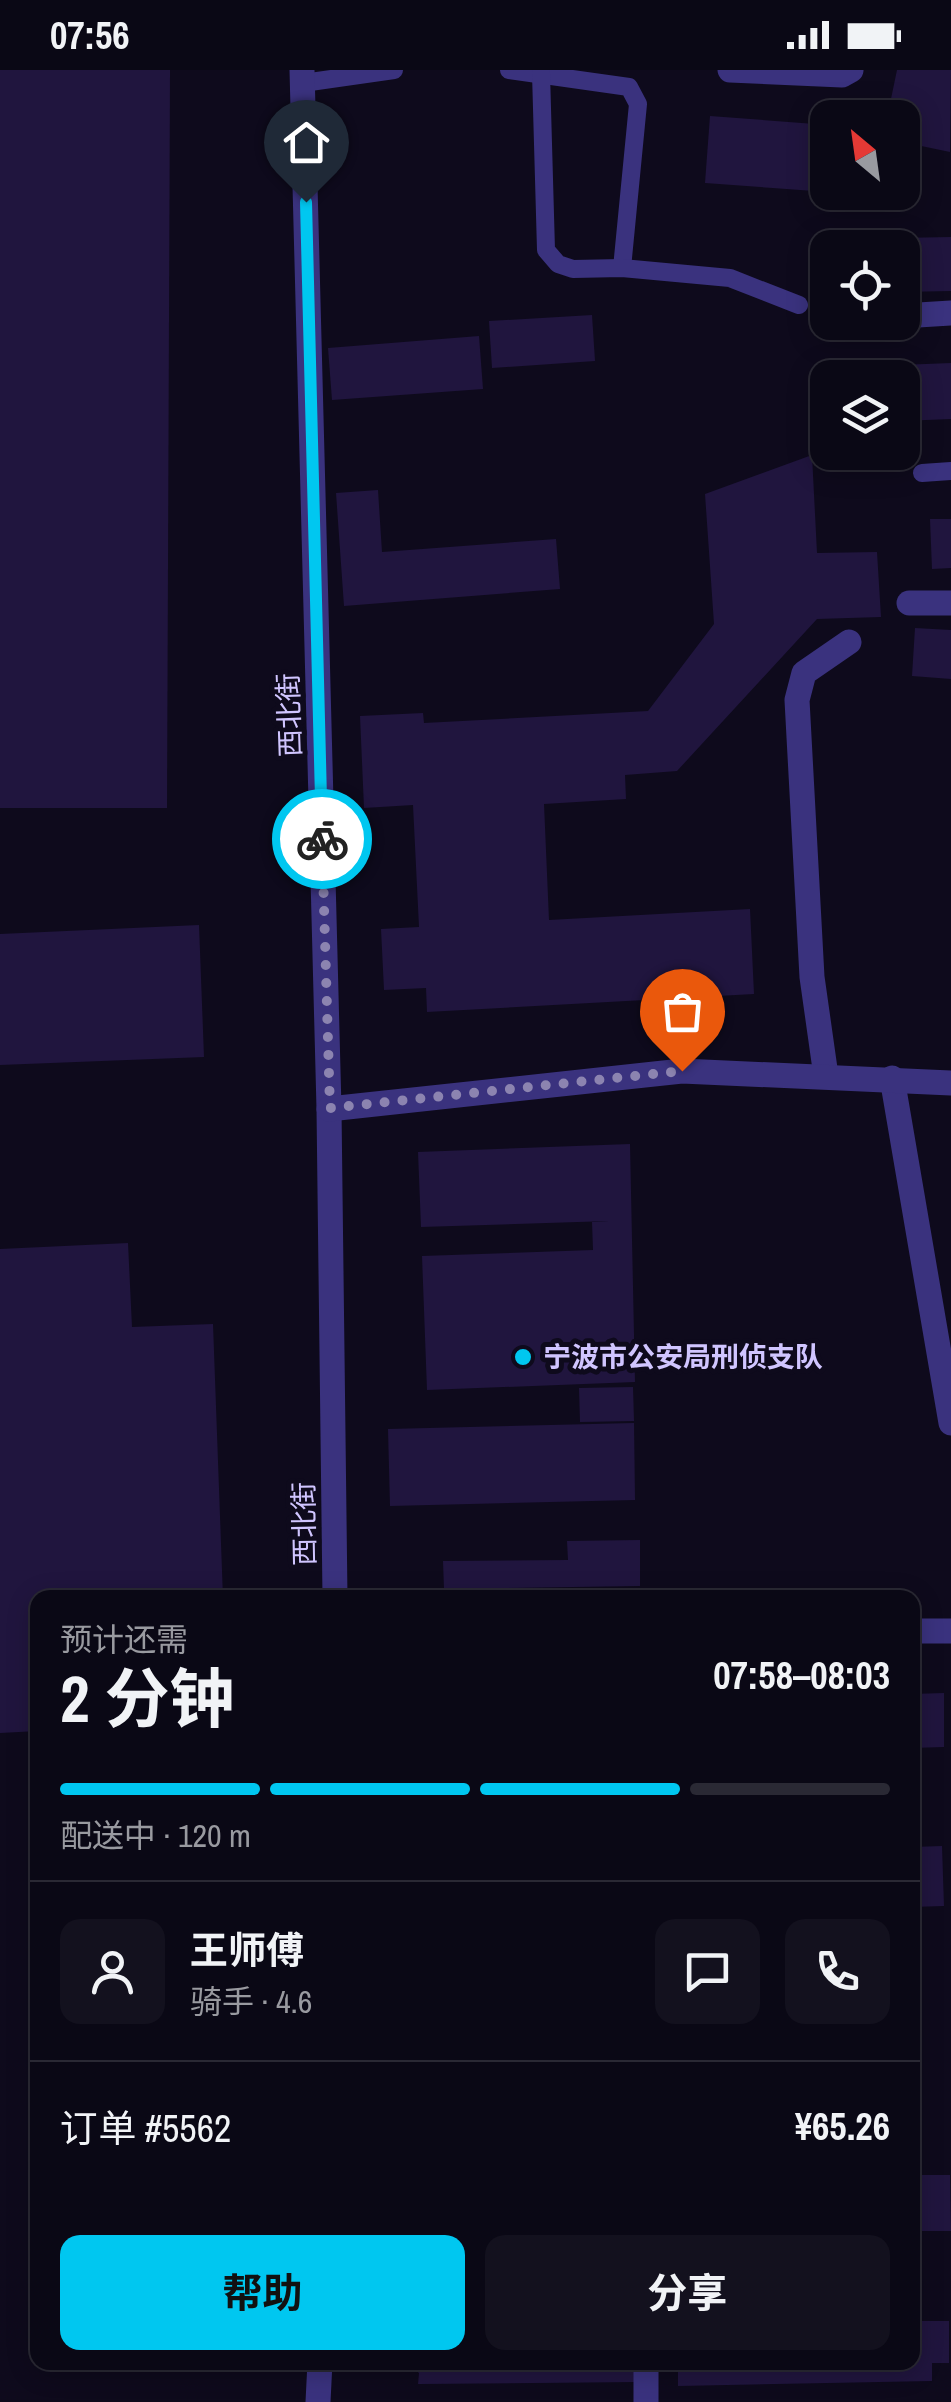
<!DOCTYPE html>
<html lang="zh">
<meta charset="utf-8">
<style>
:root{--surface:#0a0815;--page:#13111e;--text:#f1f3f6;--muted:#999aa0;--line:#2a2934;--accent:#00c7f0}
body{margin:0;font-family:"Archivo Narrow","Noto Sans SC",sans-serif;background:var(--page);color:var(--text);height:100vh;display:flex;flex-direction:column;font-size:38px;white-space:nowrap}
*{box-sizing:border-box;margin:0}
p{font-size:32px;color:var(--muted)}
.icon{flex:none;width:55px;height:55px;fill:none;stroke:currentColor;stroke-width:2;stroke-linecap:round;stroke-linejoin:round}
.map{position:relative;flex:1;overflow:hidden}
.drawer{position:absolute;left:30px;top:1520px;width:890px;height:780px;display:flex;flex-direction:column;background:var(--surface);border-radius:20px;box-shadow:0 5px 25px #0003,0 0 0 2px var(--line)}
.drawer>*{flex:none}
.needle{width:65px;rotate:331deg}
.fabs{position:absolute;left:810px;top:30px;display:grid;gap:20px}
.fabs a{display:grid;place-items:center;width:110px;height:110px;border-radius:20px;background:var(--surface);box-shadow:0 5px 25px #0003,0 0 0 2px var(--line);font-size:50px}
.pin{position:absolute;display:grid;place-items:center;width:85px;height:85px;color:#fff;margin:-102px -42px;border-radius:50% 50% 50% 0;rotate:-45deg;box-shadow:0 0 10px #0007}
.pin .icon{rotate:45deg}
.courier{position:absolute;display:grid;place-items:center;width:100px;height:100px;margin:-50px;border:8px solid #00c7f0;border-radius:50%;background:#fff;color:#222;box-shadow:0 2px 12px #0007}
.overview em{font-style:normal;font-weight:700}
.overview div{display:flex;flex-direction:column-reverse}
.overview{display:flex;align-items:center;justify-content:space-between;height:170px;padding:0 30px}
h1{font-size:65px;font-weight:700;line-height:75px}
.bar{display:grid;grid-template-columns:repeat(4,1fr);gap:15px 10px;align-content:center;height:120px;padding:0 30px}
.bar i{height:12px;border-radius:8px;background:var(--line)}
.bar .on{background:var(--accent)}
.bar p{grid-column:span 4}
.line{display:flex;align-items:center;gap:25px;padding:0 30px;border-top:2px solid var(--line)}
.line div{flex:1}
.round{display:grid;place-items:center;flex:none;width:105px;height:105px;border-radius:20px;background:var(--page)}
.primary-button{display:flex;gap:20px;margin-top:auto;padding:20px 30px}
.primary-button a{flex:1;height:115px;border-radius:20px;background:var(--accent);color:#111;font-size:40px;font-weight:700;line-height:115px;text-align:center}
.primary-button a+a{background:var(--page);color:var(--text)}
.status{display:flex;justify-content:space-between;align-items:center;height:70px;padding:0 50px;background:var(--surface);direction:ltr}
.status svg{height:28px;fill:currentColor}
.map>svg:first-child{display:block}
</style>
<div class="status"><b>07:56</b><svg viewBox="0 0 49 12"><path d="M0 12V9h3v3zM5 12V6h3v6zM10 12V3h3v9zM15 12V0h3v12zM26 1h20v11H26zM47 4h2v5h-2z"/></svg></div>
<div class="map">
<svg width="951" height="2332" viewBox="0 0 951 2332">
<rect width="100%" height="100%" fill="#0e0a1c"/>
<!-- building -->
<g fill="#20153e">
<path d="M0,0H170L167,738H0Z"/>
<path d="M897,0H951L950,82L902,72V48H887Z"/>
<path d="M710,46L828,55V122L705,113Z"/>
<path d="M951,167V221L902,222V178H845V169Z"/>
<path d="M592,245L595,291L492,298L489,251Z"/>
<path d="M479,266L483,319L332,330L328,278Z"/>
<path d="M951,293V349L902,351V308H849V297Z"/>
<path d="M812,385L817,483L877,482L881,547L817,549L677,701L625,705L626,729L544,734L549,850L750,839L754,924L427,942L426,918L384,920L381,859L419,857L413,735L364,738L360,646L423,643L424,653L648,641L714,554L705,424Z"/>
<path d="M378,420L382,482L556,469L560,519L344,536L336,423Z"/>
<path d="M930,449H951V498L932,499Z"/>
<path d="M915,558L951,560V609L912,606Z"/>
<path d="M199,855L204,987L0,995V864Z"/>
<path d="M630,1074L635,1312L427,1320L422,1186L593,1180L592,1152L609,1151L421,1157L418,1082Z"/>
<path d="M128,1173L132,1257L213,1254L223,1528H38V1661L0,1663V1179Z"/>
<path d="M633,1317L634,1351L580,1352L579,1318Z"/>
<path d="M634,1353L635,1430L390,1436L388,1359Z"/>
<path d="M640,1470V1516L444,1519L443,1491L568,1490L567,1471Z"/>
<path d="M944,1623V1677L912,1678V1624Z"/>
<path d="M942,1776L944,1836L912,1837V1777Z"/>
<path d="M912,2105H950L951,2161H912Z"/>
<path d="M912,2251H949V2293H932V2311L678,2316V2292H912Z"/>
<path d="M406,2292H637L638,2312L418,2314L419,2303Z"/>
</g>
<g fill="none" stroke-linecap="round" stroke-linejoin="round">
<!-- lane -->
<g stroke="#3a327e" stroke-width="18">
<path d="M509,0L629,17L638,34L622,198"/>
<path d="M541,3L546,180L558,194L573,199L622,198L730,208L799,235"/>
<path d="M303,13L394,0"/>
<path d="M922,403L951,401"/>
</g>
<!-- street -->
<g stroke="#3a327e" stroke-width="25">
<path d="M302,0L329,1039L335,1528"/>
<path d="M730,0L842,5L851,0"/>
<path d="M902,246L951,243"/>
<path d="M909,533H951"/>
<path d="M826,1006L812,907L797,630L804,603L849,572"/>
<path d="M892,1008L951,1353"/>
<path d="M329,1039L682,1001L951,1013"/>
<path d="M912,1561H951"/>
<path d="M318,2332L320,2292"/>
<path d="M646,2332V2292"/>
</g>
</g>
<g fill="none" stroke-linecap="round" stroke-linejoin="round">
<!-- done -->
<path stroke="#8c84b0" stroke-width="10" stroke-dasharray="0 18" d="M322,769L330,1038L682,1001"/>
<!-- route -->
<path stroke="#00c7f0" stroke-width="12" d="M306,132L322,769"/>
</g>
<!-- markers -->
<circle fill="#00c7f0" stroke="#0e0a1c" stroke-width="4" cx="523" cy="1287" r="10"/>
<g text-anchor="middle" dominant-baseline="central" stroke-width="10" stroke-linejoin="round" paint-order="stroke">
<!-- street labels -->
<g font-size="28" fill="#d0c5ff" stroke="#0e0a1c">
<text transform="translate(289 645) rotate(-92)">西北街</text>
<text transform="translate(304 1454) rotate(-91)">西北街</text>
</g>
<!-- poi labels -->
<g font-size="28" font-weight="bold" fill="#d0c5ff" stroke="#0e0a1c" text-anchor="start">
<text x="543" y="1287">宁波市公安局刑侦支队</text>
</g>
</g>
</svg>
<div class="fabs">
<a><svg class="needle" viewBox="-14 -14 28 28"><path d="M0-13l5 13h-10z" fill="#e53935"/><path d="M0 13l5-13h-10z" fill="#999aa0"/></svg></a>
<a><svg class="icon" aria-label="locate" viewBox="0 0 24 24"><circle cx="12" cy="12" r="6"/><path d="M12 2v4M12 18v4M2 12h4M18 12h4"/></svg></a>
<a><svg class="icon" aria-label="layers" viewBox="0 0 24 24"><path d="M12 4l9 5-9 5-9-5zM3 14l9 5 9-5"/></svg></a>
</div>
<div class="pin" style="left:682px;top:1001px;background:#ea580c"><svg class="icon" aria-label="bag" viewBox="0 0 24 24"><path d="M5 8h14l-1 12H6zM9 8a3 3 0 0 1 6 0"/></svg></div>
<div class="pin" style="left:306px;top:132px;background:#1f2937"><svg class="icon" aria-label="home" viewBox="0 0 24 24"><path d="M3 11l9-7 9 7M6 9v11h12V9"/></svg></div>
<div class="courier" style="left:322px;top:769px"><svg class="icon" aria-label="bike" viewBox="0 0 24 24"><circle cx="6" cy="16" r="4"/><circle cx="18" cy="16" r="4"/><path d="M6 16l4-8h5l3 8M10 8l3 8H6M13 5h3"/></svg></div>
<section class="drawer">
<div class="overview"><div><h1>2 分钟</h1><p>预计还需</p></div><em>07:58–08:03</em></div>
<div class="bar"><i class="on"></i><i class="on"></i><i class="on"></i><i></i><p>配送中 · 120 m</p></div>
<div class="line" style="height:180px"><a class="round"><svg class="icon" aria-label="person" viewBox="0 0 24 24"><circle cx="12" cy="8" r="4"/><path d="M4 21q1-7 8-7t8 7"/></svg></a><div><b>王师傅</b><p>骑手 · 4.6</p></div><a class="round"><svg class="icon" aria-label="chat" viewBox="0 0 24 24"><path d="M4 5h16v11H9l-5 4z"/></svg></a><a class="round"><svg class="icon" aria-label="phone" viewBox="0 0 24 24"><path d="M5 4h4l2 5-3 2q2 4 5 5l2-3 5 2v4C11 20 4 13 5 4z"/></svg></a></div>
<div class="line" style="height:130px"><div>订单 #5562</div><b>¥65.26</b></div>
<div class="primary-button"><a>帮助</a><a>分享</a></div>
</section>
</div>
